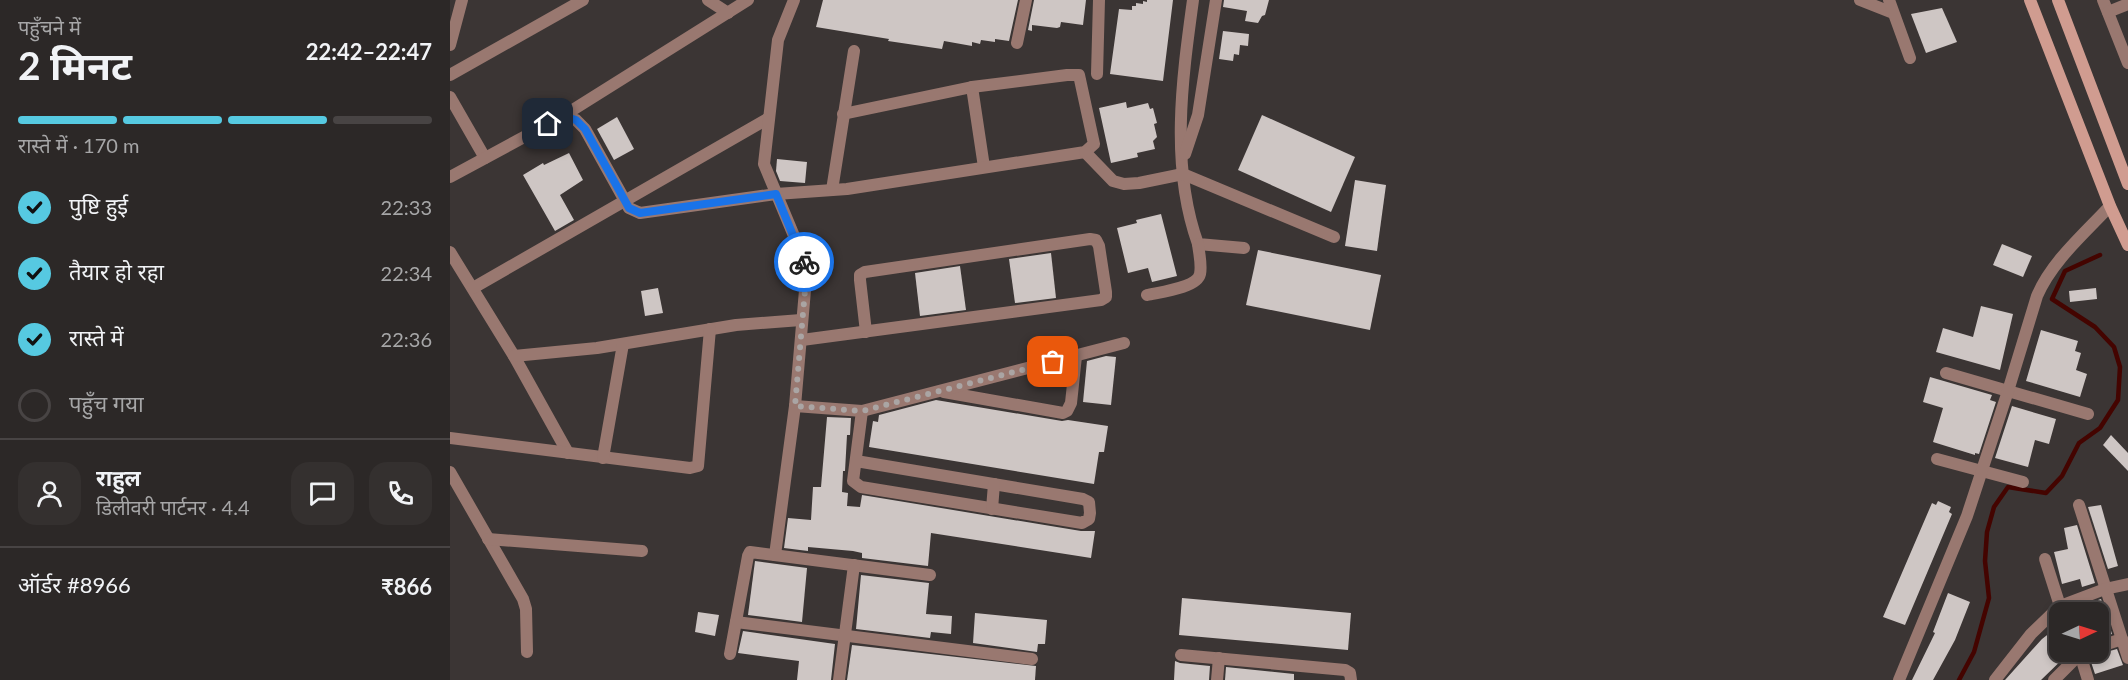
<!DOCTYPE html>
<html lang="hi">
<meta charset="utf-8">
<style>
:root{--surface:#2c2827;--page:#34302f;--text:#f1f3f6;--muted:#a6a6a7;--line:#484444;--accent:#56c9e1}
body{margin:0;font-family:Lato,"Noto Sans Devanagari",sans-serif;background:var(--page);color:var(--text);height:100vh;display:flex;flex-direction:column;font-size:22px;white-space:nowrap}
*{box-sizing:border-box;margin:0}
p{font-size:20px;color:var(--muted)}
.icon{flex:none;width:33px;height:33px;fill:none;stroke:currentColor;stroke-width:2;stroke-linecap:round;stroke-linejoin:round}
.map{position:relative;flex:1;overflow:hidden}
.drawer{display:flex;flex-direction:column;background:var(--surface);width:450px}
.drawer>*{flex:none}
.needle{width:39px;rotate:86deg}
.tools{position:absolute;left:1599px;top:602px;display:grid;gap:12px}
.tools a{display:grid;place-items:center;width:60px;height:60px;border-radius:12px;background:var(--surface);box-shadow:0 3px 9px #0003,0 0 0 2px var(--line);font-size:30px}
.pin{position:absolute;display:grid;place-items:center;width:51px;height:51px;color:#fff;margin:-26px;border-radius:12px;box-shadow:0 3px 9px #0006}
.courier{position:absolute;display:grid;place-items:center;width:60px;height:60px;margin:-30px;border:4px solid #1a73e8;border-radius:50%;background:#fff;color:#222;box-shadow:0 2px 8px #0007}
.summary em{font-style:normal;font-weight:700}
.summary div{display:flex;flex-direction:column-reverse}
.summary{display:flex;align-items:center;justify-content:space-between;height:102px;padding:0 18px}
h1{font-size:39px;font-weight:700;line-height:45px}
.bar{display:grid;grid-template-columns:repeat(4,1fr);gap:9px 6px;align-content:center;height:72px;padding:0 18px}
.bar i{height:8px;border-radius:4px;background:var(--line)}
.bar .current{background:var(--accent)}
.bar p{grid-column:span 4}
.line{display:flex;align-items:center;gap:15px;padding:0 18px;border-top:2px solid var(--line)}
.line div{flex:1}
.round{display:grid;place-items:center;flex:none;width:63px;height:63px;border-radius:18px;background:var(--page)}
ol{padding:0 18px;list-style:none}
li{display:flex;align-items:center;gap:18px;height:66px}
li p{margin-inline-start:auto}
li .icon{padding:6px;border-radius:50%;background:var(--accent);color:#111;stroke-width:4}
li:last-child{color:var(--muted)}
li i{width:33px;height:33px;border:3px solid var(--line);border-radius:50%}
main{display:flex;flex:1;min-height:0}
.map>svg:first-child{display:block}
</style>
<main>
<section class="drawer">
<div class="summary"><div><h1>2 मिनट</h1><p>पहुँचने में</p></div><em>22:42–22:47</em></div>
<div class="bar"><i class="current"></i><i class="current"></i><i class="current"></i><i></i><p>रास्ते में · 170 m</p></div>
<ol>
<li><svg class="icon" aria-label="check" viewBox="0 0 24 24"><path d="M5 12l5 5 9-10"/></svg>पुष्टि हुई<p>22:33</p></li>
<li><svg class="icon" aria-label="check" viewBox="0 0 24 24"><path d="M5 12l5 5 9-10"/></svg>तैयार हो रहा<p>22:34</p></li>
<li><svg class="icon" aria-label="check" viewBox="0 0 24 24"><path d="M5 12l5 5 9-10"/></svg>रास्ते में<p>22:36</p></li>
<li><i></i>पहुँच गया</li>
</ol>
<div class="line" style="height:108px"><a class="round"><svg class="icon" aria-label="person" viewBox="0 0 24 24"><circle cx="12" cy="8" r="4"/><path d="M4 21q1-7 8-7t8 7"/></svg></a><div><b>राहुल</b><p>डिलीवरी पार्टनर · 4.4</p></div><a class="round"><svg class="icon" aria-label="chat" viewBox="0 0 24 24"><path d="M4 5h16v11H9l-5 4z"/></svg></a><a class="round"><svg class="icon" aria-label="phone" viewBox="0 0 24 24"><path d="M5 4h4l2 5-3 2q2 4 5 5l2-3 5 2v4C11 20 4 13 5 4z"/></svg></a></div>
<div class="line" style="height:78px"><div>ऑर्डर #8966</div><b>₹866</b></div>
</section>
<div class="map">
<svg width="1678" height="680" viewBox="0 0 1678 680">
<rect width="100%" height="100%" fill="#3b3534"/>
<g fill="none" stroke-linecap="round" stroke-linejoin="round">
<!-- stream -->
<path stroke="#440400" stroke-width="4.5" d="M1509,680L1524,652L1539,598L1535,561L1537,532L1544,507L1558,487L1596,493L1612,476L1629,443L1650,428L1668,400L1670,367L1664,347L1645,327L1602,299L1615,271L1650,255"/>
</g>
<!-- building -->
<g fill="#cec6c4">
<path d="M373,0H568L559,41L545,39V42L531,40L530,44L522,42V46L494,41L492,49L438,41L439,39L366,27Z"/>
<path d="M584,0H636L633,25L611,22L610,27L607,28L582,25V31L578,30Z"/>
<path d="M697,0H723L713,81L660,74L669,9L682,10V6H686V3L693,4V1L697,2Z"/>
<path d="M774,0H819L815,15L812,16L808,23L795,21L797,11L773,7Z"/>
<path d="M1492,8L1507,42L1476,53L1461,14Z"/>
<path d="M773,31L799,34L798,46L790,45L789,55L784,54L783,61L769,59Z"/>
<path d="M676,102L677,108L698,103L700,109L703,108L707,123L704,124L707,137L703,141L705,149L687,153L688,157L661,163L649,108Z"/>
<path d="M812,115L905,157L881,212L788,170Z"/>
<path d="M167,117L184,149L164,160L147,129Z"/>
<path d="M119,153L133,180L110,195L124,220L105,231L73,175L93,163L94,165Z"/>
<path d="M327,159L357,162L355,183L330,181L326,171Z"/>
<path d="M905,180L936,185L927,251L895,246Z"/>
<path d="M711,214L727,276L702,282L698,268L678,273L667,228L687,223L686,220Z"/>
<path d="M1552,244L1582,256L1573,277L1543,265Z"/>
<path d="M808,250L931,275L920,330L796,305Z"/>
<path d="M601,253L606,298L565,303L559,259Z"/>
<path d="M510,266L516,310L470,316L465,273Z"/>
<path d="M208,288L213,313L195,316L191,291Z"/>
<path d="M1646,288L1647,299L1620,302L1619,291Z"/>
<path d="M1531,306L1563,314L1550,370L1486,352L1493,328L1523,337Z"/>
<path d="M1591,330L1628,341L1625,351L1631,353L1626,370L1637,374L1630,397L1576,381Z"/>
<path d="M656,356L666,357L661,405L633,402L637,361Z"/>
<path d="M1480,377L1542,395L1540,400L1546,402L1529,454L1525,453V455L1483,442L1493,408L1473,402Z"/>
<path d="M486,400L612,421L618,420L658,426L654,452H649L644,484L419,447L423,421L428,422L429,415Z"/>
<path d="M1562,406L1606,419L1599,444L1585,440L1578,467L1545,458Z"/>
<path d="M377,417L401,418L400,435H397L395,471H393L392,492L398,493L397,506L410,507L412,495L631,531H645L641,558L481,533L478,566L412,558V553L403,551L358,547V551L334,548L338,518L361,520L363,487H371Z"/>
<path d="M1661,435L1678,453V471L1653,445Z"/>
<path d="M1488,501L1501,507L1499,512L1502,514L1455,625L1433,617L1482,503L1486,505Z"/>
<path d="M1651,505L1668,566L1658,569L1638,507Z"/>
<path d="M1627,525L1645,583L1632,587L1630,579L1612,584L1604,552L1618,549L1614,528Z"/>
<path d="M305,561L357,568L352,622L298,615Z"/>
<path d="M411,575L479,583L476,614L502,616L501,634L481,632L480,638L406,629Z"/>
<path d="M1498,593L1520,602L1505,640L1483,680H1462L1485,633L1483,632Z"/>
<path d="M732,598L901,613L898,650L729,635Z"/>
<path d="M1651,599L1662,634L1648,638V600Z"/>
<path d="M248,612L269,615L265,636L245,632Z"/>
<path d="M525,613L597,620L595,644H588L587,652L523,643Z"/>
<path d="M1610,625V651H1621L1591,680H1555L1592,639Z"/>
<path d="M293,631L385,644L381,680H347L349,661L288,653Z"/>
<path d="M402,645L586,666L585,680H397Z"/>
<path d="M1667,649L1673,665L1645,674L1640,659L1645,655Z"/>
<path d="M725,661L730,663L760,666L759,680H724Z"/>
<path d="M776,667L844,674V680H775Z"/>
</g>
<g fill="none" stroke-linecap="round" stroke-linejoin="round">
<!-- street -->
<g stroke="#997870" stroke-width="12">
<path d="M258,0L278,13"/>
<path d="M743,0C732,80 720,166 748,244L794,248"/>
<path d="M1410,0L1443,13"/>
<path d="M1439,0L1460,58"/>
<path d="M1653,0L1678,63"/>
<path d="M1658,12L1678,4"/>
<path d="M567,43L576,0"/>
<path d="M0,45L12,0"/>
<path d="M647,74L649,0"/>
<path d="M0,75L133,0"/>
<path d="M522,87L534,167"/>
<path d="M0,97L35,158"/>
<path d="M113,116L126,120L135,129L179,208L190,213L326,194L397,189L635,152L644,144L629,75H617L522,87L393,114"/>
<path d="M635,152L663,181L674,184L689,183L733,174L884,237"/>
<path d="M735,154L748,115L766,0"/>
<path d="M0,177L113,116L298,0"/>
<path d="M382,190L404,51"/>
<path d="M0,252L64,356L118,453"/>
<path d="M23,288L319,118"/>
<path d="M697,295C710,292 747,288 750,274C752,265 749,253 748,244"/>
<path d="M352,340L651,300L656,297V292L649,246L646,240L640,239L415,272L410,275V280L416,332"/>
<path d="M64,356L147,348L286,325L351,320"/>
<path d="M1496,373L1638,414"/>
<path d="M494,392L613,413L617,411L621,403L626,356"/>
<path d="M345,406L412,411L674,343"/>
<path d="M0,438L240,468L248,466L260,329"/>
<path d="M153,458L173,344"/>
<path d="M1487,459L1573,482"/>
<path d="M406,461L633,499L639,502L640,513L639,519L632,523L411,487L403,481L412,411"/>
<path d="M0,472L73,599L76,609L77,652"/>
<path d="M1629,505L1678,658"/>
<path d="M542,509L544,484"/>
<path d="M38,539L192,551"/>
<path d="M325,555L345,406L357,267L314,164L328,40L344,0"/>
<path d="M1595,559L1610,606"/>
<path d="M286,622L582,659"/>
<path d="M1648,647L1672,639"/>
<path d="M280,654L298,556L300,552L480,575"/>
<path d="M1630,654L1638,680"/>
<path d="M731,655L895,670L900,673L901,680"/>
<path d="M389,680L404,565"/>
<path d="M767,680L769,658"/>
<path d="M1449,680L1517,516L1558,391L1587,296C1602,261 1634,234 1660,206"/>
<path d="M1545,680L1581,634L1610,606L1655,589L1678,584"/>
<path d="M1604,680L1630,654L1638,651"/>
</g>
<!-- secondary -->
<g stroke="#d09c90" stroke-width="12">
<path d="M1580,0L1660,206L1678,245"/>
<path d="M1608,0L1678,184"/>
</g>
</g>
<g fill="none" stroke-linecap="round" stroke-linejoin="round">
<!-- done -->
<path stroke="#aaa5a4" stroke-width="6" stroke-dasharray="0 10.8" d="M354,262L357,267L345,406L412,411L603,362"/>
<!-- route -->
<path stroke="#1a73e8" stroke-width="8" d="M98,124L113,116L126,120L135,129L179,208L190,213L326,194L354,262"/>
</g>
</svg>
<div class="tools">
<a><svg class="needle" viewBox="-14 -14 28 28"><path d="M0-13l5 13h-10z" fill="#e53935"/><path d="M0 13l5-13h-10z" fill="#a6a6a7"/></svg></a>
</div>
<div class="pin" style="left:603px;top:362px;background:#ea580c"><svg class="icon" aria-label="bag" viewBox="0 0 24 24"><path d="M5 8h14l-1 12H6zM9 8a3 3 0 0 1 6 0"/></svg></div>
<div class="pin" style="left:98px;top:124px;background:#1f2937"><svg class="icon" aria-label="home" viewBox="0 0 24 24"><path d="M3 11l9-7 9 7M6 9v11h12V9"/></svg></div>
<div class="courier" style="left:354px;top:262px"><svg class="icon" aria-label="bike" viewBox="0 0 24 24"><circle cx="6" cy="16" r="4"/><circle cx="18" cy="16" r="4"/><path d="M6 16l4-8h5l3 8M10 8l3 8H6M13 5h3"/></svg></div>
</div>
</main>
